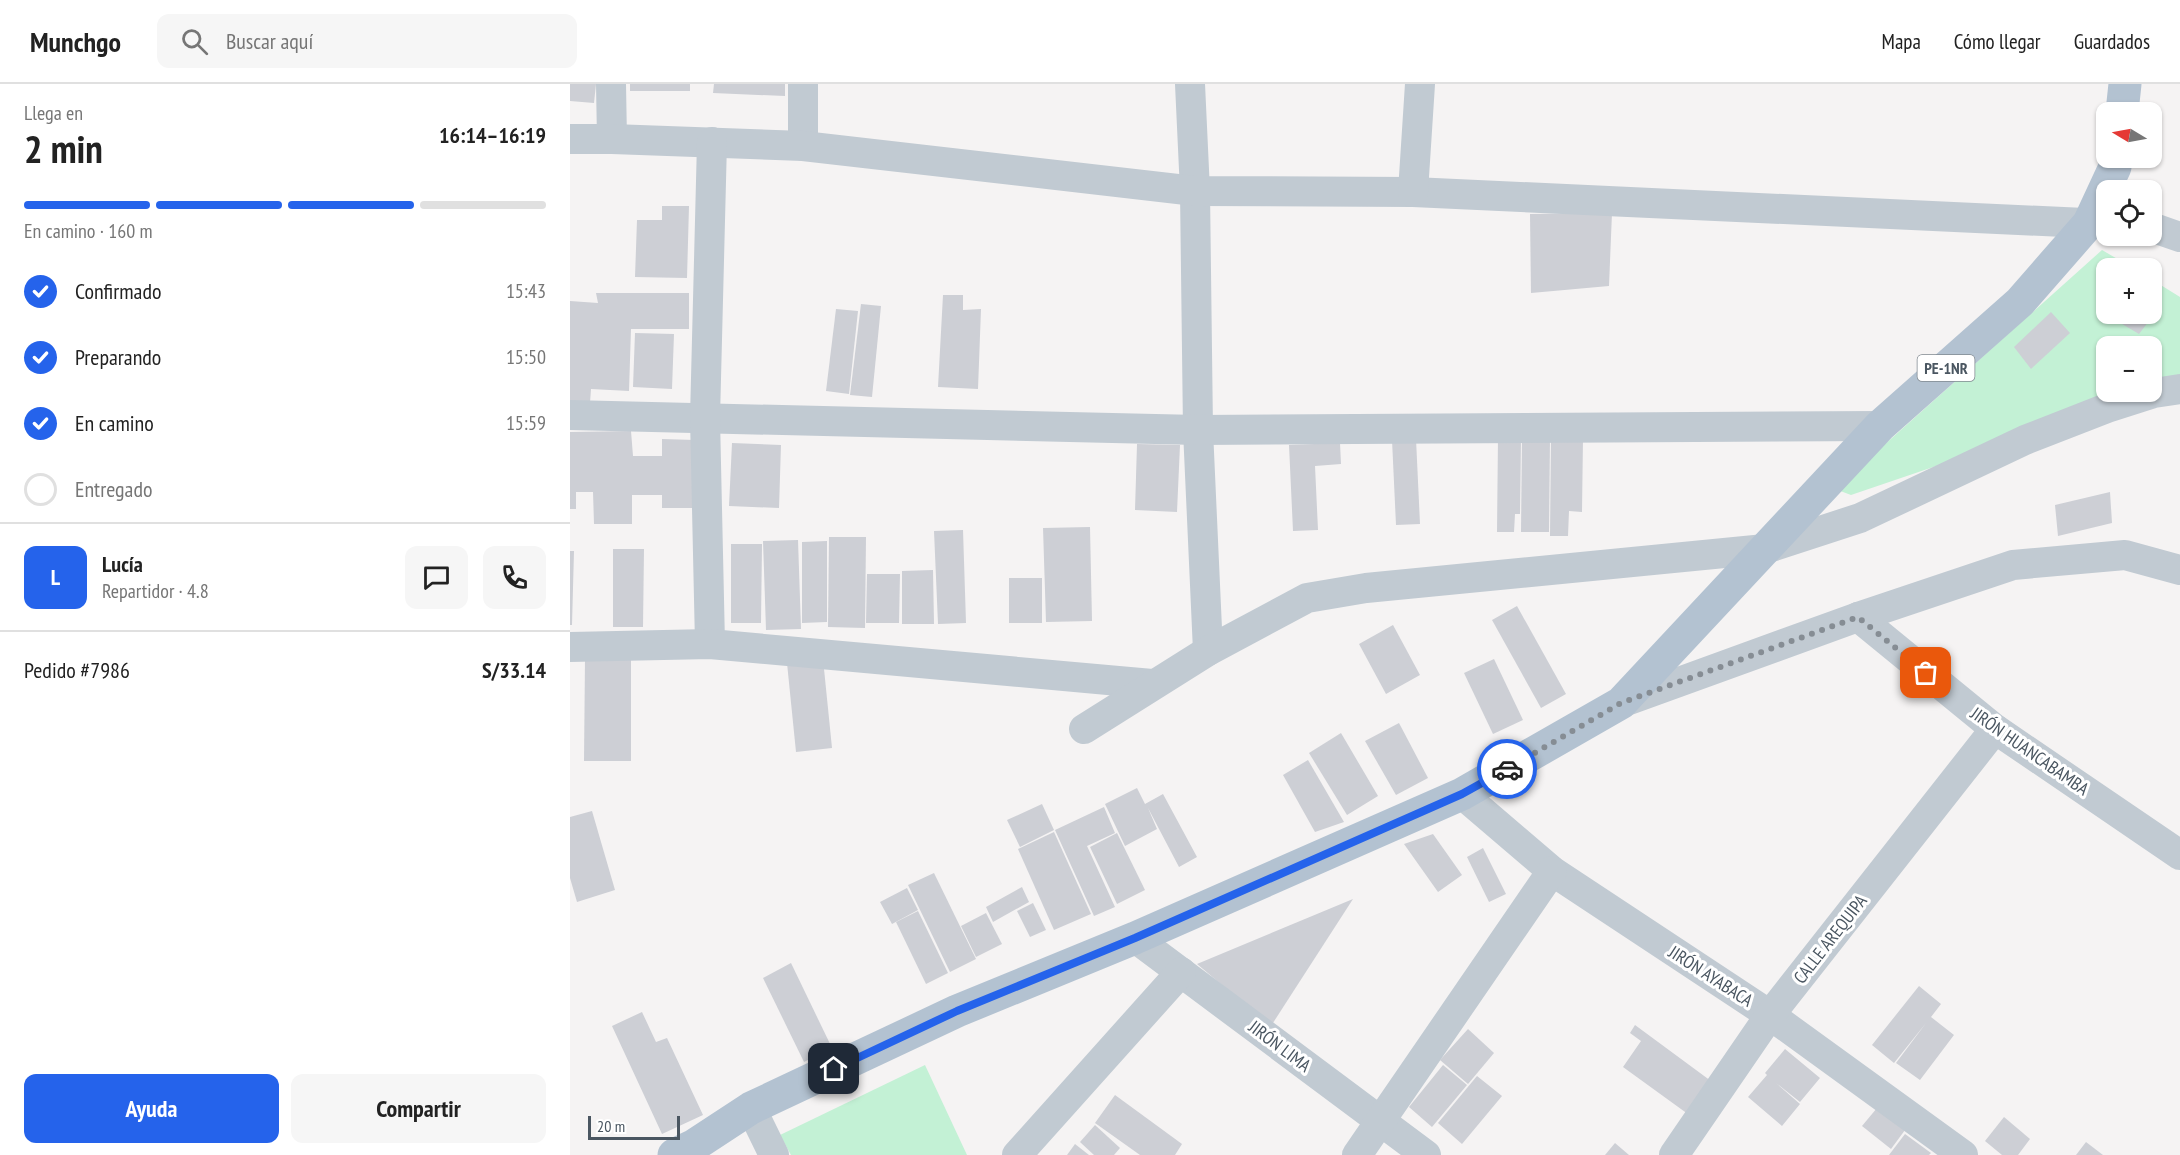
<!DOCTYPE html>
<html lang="es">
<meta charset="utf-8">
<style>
:root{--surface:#fff;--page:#f6f6f6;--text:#222;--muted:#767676;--line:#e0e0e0;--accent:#2563eb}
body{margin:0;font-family:"PT Sans Narrow",sans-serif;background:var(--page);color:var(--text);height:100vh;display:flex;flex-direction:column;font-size:22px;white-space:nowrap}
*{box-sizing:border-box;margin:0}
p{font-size:20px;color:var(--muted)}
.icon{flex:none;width:33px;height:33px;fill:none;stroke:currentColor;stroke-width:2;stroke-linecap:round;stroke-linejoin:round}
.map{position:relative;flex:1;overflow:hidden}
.details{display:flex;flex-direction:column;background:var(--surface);width:570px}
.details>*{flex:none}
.needle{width:39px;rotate:280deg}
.controls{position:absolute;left:1526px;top:18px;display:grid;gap:12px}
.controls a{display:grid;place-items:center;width:66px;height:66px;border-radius:12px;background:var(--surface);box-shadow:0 2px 4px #0004;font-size:30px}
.scale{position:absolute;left:18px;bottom:15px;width:92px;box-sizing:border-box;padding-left:6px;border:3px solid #4a5661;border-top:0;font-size:16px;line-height:21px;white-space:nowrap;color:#4a5661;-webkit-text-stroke:4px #fff;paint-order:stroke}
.pin{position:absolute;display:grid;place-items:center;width:51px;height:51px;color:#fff;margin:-26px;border-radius:12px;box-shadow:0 3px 9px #0006}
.courier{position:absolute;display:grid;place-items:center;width:60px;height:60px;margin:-30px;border:4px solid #2563eb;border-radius:50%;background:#fff;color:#222;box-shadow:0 2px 8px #0007}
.overview em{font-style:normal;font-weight:600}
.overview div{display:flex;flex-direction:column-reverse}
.overview{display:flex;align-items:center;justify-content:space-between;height:102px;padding:0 24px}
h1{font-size:39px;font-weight:600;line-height:45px}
.bar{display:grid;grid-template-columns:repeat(4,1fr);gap:9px 6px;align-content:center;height:72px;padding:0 24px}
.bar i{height:8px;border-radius:4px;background:var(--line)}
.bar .on{background:var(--accent)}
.bar p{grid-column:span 4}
.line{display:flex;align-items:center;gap:15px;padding:0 24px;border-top:2px solid var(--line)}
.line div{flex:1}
.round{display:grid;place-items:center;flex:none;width:63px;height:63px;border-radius:12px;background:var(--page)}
ol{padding:0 24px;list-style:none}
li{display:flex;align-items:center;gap:18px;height:66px}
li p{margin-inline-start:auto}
li .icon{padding:6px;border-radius:50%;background:var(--accent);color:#fff;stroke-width:4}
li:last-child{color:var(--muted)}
li i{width:33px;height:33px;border:3px solid var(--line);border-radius:50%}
.button{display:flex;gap:12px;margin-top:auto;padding:12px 24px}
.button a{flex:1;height:69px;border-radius:12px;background:var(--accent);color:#fff;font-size:24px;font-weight:600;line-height:69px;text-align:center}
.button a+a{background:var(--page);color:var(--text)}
header{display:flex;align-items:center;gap:36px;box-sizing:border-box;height:84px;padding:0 30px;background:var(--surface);border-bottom:2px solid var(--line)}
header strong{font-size:28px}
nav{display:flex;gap:33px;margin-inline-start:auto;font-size:21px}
.search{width:420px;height:54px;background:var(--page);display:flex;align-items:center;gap:15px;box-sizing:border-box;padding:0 21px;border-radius:12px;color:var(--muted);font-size:22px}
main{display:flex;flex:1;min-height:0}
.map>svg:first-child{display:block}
</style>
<header>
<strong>Munchgo</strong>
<div class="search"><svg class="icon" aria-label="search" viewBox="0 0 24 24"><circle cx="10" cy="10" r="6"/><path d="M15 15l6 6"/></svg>Buscar aquí</div>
<nav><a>Mapa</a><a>Cómo llegar</a><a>Guardados</a></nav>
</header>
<main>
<section class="details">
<div class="overview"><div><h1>2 min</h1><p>Llega en</p></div><em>16:14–16:19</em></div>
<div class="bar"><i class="on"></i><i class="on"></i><i class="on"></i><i></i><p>En camino · 160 m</p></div>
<ol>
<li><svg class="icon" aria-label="check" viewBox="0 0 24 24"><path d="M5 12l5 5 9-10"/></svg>Confirmado<p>15:43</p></li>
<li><svg class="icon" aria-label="check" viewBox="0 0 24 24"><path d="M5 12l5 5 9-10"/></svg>Preparando<p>15:50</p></li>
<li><svg class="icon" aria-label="check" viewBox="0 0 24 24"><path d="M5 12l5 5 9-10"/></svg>En camino<p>15:59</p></li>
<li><i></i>Entregado</li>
</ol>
<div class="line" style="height:108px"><b class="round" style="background:var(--accent);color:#fff">L</b><div><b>Lucía</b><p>Repartidor · 4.8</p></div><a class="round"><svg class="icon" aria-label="chat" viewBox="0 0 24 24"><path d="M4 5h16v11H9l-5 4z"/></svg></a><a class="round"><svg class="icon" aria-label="phone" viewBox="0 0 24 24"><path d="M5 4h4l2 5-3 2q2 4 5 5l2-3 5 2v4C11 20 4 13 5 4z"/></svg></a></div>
<div class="line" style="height:78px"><div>Pedido #7986</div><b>S/33.14</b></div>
<div class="button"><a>Ayuda</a><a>Compartir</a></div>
</section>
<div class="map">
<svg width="1610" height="1071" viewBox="0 0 1610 1071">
<rect width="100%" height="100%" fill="#f5f3f3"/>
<!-- green -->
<g fill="#c3f1d5" fill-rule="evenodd">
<path d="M1532,166L1563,184H1536V230H1581V195L1610,213V299L1281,411L1265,405ZM1536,262H1581V308H1536Z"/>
<path d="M355,981L397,1071H221L210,1051Z"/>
</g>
<!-- building -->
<g fill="#cdcfd5">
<path d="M0,0H26L24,19L0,17Z"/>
<rect x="60" y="0" width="60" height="7"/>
<path d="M144,0H215V12L143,9Z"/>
<path d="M92,122H119L117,194L65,193L67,136H92Z"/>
<path d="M1042,129L1039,202L961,209L960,130Z"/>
<path d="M26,209H119V245H61L59,307L21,305L20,319L0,317V217L28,219Z"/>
<path d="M373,211H393V226L411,225L408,305L368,303Z"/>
<path d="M291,220L311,222L302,313L280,311Z"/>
<path d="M1581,220L1588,225L1569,250L1537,231L1539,230H1581Z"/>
<path d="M266,225L288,227L279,310L256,307Z"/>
<path d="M1481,228L1500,249L1461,285L1444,263Z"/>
<path d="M65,249L104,250L102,305L63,303Z"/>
<path d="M61,347L63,372H92V355L125,356L124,424H92V411H62V440H24L23,408H6V425H0V348Z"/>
<path d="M928,353L951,354L950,430H945L944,448H927Z"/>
<path d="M952,354H980L979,448H951Z"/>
<path d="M981,354H1013L1012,428L999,427L998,452H980Z"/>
<path d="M846,355L850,440L826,441L822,356Z"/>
<path d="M162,359L211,361L209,424L159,422Z"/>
<path d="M770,359L771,380L745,382L748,446L723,447L719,361Z"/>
<path d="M567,360L610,361L607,428L565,426Z"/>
<path d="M1540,408L1542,439L1488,452L1485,421Z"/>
<path d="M520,443L522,537L476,538L473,444Z"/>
<path d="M393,446L396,539L368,540L364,447Z"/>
<path d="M259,453H296L295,544L258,543Z"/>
<path d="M228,456L231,545L196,546L193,457Z"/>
<path d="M257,457V538L232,539V458Z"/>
<path d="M161,460H192L191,539H161Z"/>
<path d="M43,465H74L73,543H43Z"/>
<path d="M0,467H4L2,541H0Z"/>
<path d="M363,486L364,540H332V487Z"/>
<path d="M297,490H330L329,539H296Z"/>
<rect x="439" y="494" width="33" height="45"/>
<path d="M947,522L996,610L971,624L922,536Z"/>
<path d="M823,541L850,591L816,610L789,560Z"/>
<path d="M15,575H61V677H14Z"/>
<path d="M253,575L262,664L226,668L217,579Z"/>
<path d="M924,575L953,636L923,650L894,589Z"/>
<path d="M829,639L858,694L826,711L795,657Z"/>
<path d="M771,649L808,712L777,731L739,669Z"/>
<path d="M738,676L774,738L745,748L713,691Z"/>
<path d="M567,704L575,720L593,710L627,773L609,783L578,724L587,745L555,762L535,720Z"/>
<path d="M472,720L484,746L450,763L437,736Z"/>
<path d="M534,723L545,749L517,762L545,823L524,832L485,746Z"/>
<path d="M22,727L45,806L7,818L0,794V733Z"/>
<path d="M484,748L521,830L484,846L448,765Z"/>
<path d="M547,749L575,806L547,820L520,763Z"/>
<path d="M863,750L892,791L868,808L834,760Z"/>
<path d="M913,764L936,810L919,818L897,773Z"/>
<path d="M364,789L406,875L380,888L338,801Z"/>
<path d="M452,803L459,818L423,838L416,823Z"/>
<path d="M337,804L348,826L322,840L310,818Z"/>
<path d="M783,815L701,942L627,880Z"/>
<path d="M463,819L476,846L460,853L447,827Z"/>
<path d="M348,827L378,889L356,900L326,838Z"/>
<path d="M416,829L432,860L406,873L391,842Z"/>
<path d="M221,879L262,964L234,978L193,894Z"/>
<path d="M1349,902L1371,920L1361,933L1384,951L1350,996L1326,979L1356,939L1324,979L1302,961Z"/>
<path d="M72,928L86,958L97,954L133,1031L92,1050L42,942Z"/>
<path d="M1065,941L1145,1000L1122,1033L1053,983L1071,957L1060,949Z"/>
<path d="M898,945L924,969L898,1000L870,976Z"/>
<path d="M1215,965L1250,994L1230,1018L1206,999L1230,1020L1212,1042L1178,1013L1197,991L1195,989Z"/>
<path d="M873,981L897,1001L862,1043L839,1023Z"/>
<path d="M907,992L932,1012L892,1060L868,1039Z"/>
<path d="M545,1011L612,1060L605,1071H570L525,1039Z"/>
<path d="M1307,1024L1335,1046L1321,1065L1292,1042Z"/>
<path d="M1434,1033L1460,1055L1448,1071H1432L1415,1057Z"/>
<path d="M525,1041L550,1064L544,1071H524L510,1058Z"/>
<path d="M1335,1050L1361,1069L1359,1071H1319Z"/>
<path d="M1516,1058L1533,1071H1506Z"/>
<path d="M1045,1059L1059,1071H1035Z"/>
<path d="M505,1060L519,1071H497Z"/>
</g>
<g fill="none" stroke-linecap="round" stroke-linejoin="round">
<!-- street -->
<g stroke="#c1cad2" stroke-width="30">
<path d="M41,0L42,55"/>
<path d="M233,0V62"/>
<path d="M620,0L625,107L628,346L638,567"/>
<path d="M0,55H42L233,62L625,107L843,108L1536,140"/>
<path d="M843,108L850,0"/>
<path d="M1581,143L1610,153"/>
<path d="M0,331L628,346L1310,342"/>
<path d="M1288,533L1425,645L1610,771"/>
<path d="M140,560L135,334L142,58"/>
<path d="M0,563L140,560L582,600"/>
<path d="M1051,619L1288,533L1443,481L1555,471L1610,486"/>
<path d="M514,645L638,567L737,514L796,504L1195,465L1290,434L1455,356L1537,324L1584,309L1610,305"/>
<path d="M892,710L982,787L1200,931L1393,1071"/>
<path d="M565,854L856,1071"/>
<path d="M181,1024L204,1071"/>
<path d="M447,1071L611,888"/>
<path d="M787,1071L982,787"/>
<path d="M1104,1071L1200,931L1425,645"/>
</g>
<!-- primary -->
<g stroke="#b3c2d1" stroke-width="33">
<path d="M1552,28L1555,0"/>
<path d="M104,1071L123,1062L181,1024L387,927L565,854L892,710L1051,619L1310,342L1450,218L1519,139L1545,83L1546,74"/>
</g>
</g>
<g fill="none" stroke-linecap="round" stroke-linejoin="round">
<!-- done -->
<path stroke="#868d94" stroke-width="6" stroke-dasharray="0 10.8" d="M937,685L1051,619L1288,533L1356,589"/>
<!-- route -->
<path stroke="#2563eb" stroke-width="8" d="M264,985L387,927L565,854L892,710L937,685"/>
</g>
<g text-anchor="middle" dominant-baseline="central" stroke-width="6" stroke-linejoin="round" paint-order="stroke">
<!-- shield labels -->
<rect fill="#fff" stroke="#808990" stroke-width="1.5" x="1347.5" y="271" width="57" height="26" rx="4.5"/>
<g font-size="16" font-weight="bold" fill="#4a5661">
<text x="1376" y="284">PE-1NR</text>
</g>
<!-- street labels -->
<g font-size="18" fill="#4a5661" stroke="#fff">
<text transform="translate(1460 667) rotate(35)">JIRÓN HUANCABAMBA</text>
<text transform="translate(1260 855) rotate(-52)">CALLE AREQUIPA</text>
<text transform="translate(1141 892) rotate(33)">JIRÓN AYABACA</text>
<text transform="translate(710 962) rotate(37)">JIRÓN LIMA</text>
</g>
</g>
</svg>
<div class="controls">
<a><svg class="needle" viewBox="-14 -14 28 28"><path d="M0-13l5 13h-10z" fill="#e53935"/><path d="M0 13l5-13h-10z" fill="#767676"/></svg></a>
<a><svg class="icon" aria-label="locate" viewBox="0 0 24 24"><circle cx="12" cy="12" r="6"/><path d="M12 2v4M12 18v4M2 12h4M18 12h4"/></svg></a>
<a>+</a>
<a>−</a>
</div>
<div class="scale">20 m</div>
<div class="pin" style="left:1356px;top:589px;background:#ea580c"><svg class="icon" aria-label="bag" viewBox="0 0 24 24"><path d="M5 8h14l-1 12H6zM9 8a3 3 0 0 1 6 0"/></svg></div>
<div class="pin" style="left:264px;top:985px;background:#1f2937"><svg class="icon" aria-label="home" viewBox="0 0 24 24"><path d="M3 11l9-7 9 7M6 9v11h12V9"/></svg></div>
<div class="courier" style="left:937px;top:685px"><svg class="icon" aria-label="car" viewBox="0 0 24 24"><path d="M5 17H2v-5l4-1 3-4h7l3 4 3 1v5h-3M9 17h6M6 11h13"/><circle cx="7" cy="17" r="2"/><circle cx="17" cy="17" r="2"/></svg></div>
</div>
</main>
